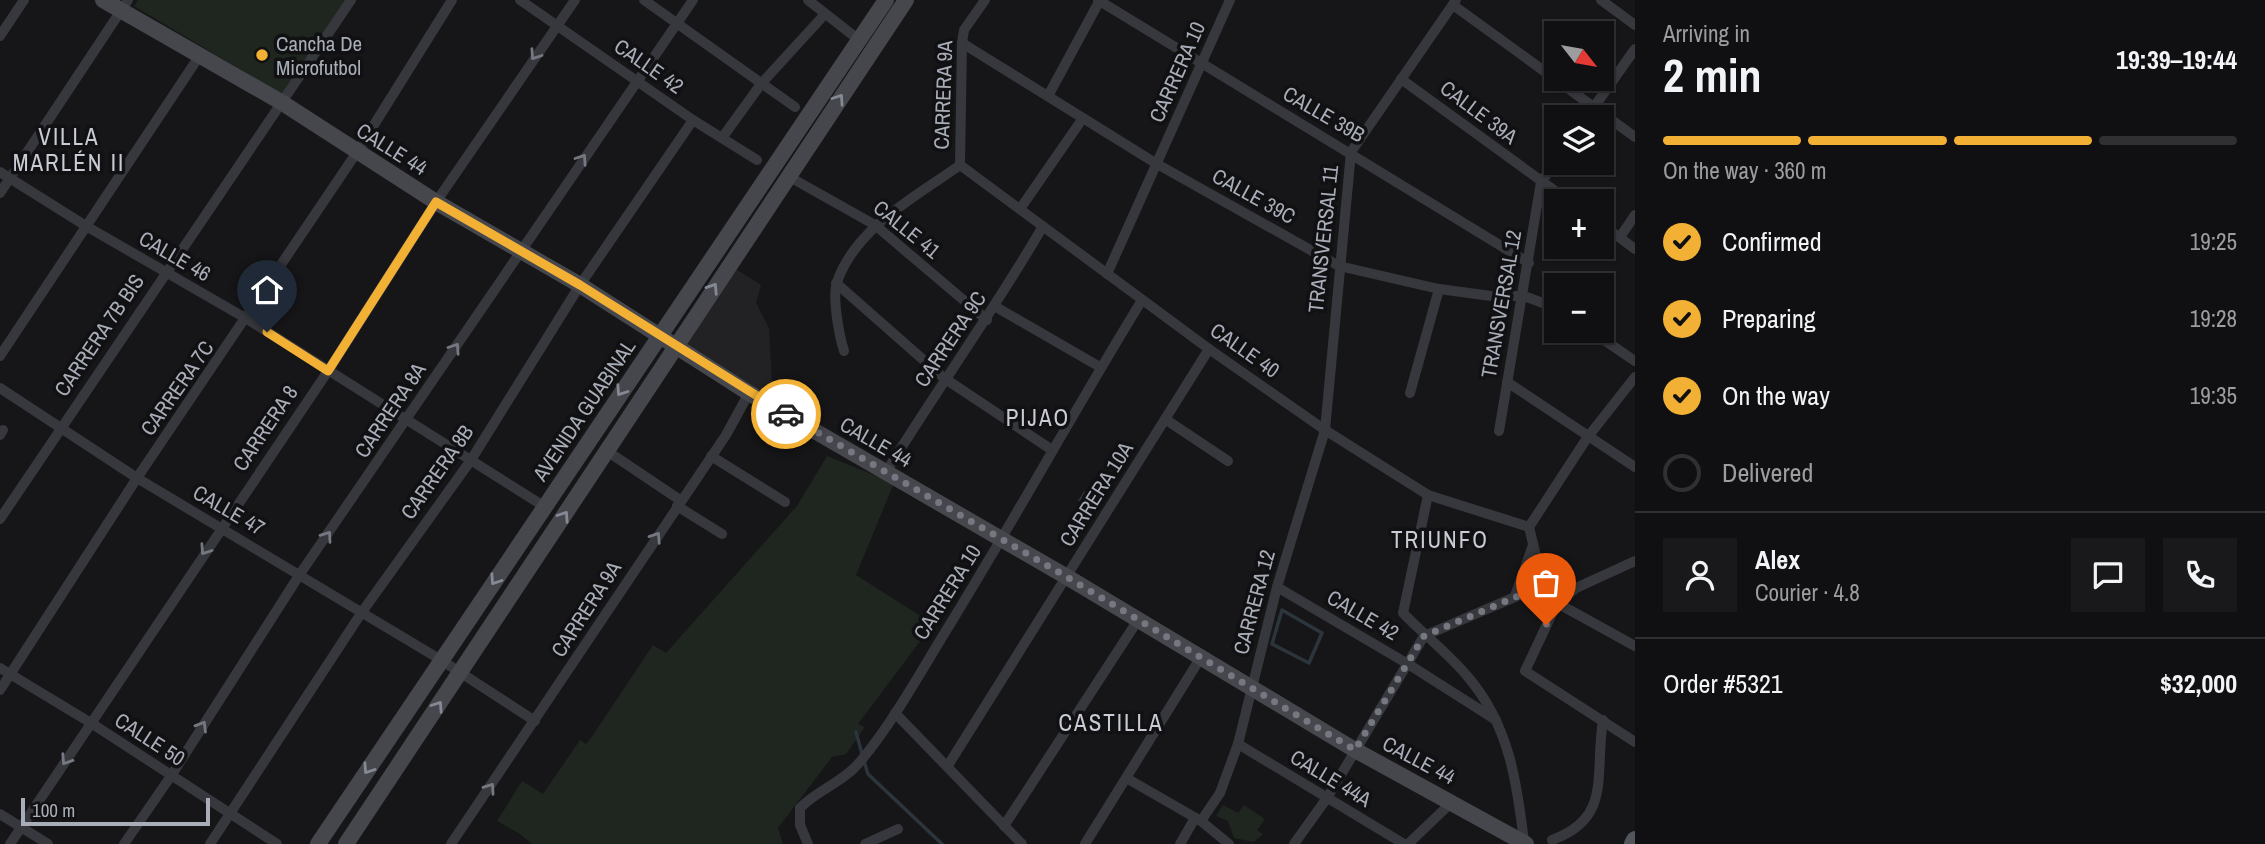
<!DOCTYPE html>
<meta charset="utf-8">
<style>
:root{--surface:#101012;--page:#19191b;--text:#f1f3f6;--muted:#9c9d9f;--line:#303032;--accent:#f2b134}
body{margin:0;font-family:"Archivo Narrow",sans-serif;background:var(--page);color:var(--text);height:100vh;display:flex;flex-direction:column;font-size:26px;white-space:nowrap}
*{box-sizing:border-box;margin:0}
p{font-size:23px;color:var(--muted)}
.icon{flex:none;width:38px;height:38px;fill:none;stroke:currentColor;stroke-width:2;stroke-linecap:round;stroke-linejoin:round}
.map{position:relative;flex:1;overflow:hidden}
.drawer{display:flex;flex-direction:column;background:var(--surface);width:630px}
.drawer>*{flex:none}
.needle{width:46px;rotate:121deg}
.fabs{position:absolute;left:1544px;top:21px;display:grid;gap:14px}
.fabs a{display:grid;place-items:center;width:70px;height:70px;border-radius:0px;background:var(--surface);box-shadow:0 2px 5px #0004,0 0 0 2px var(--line);font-size:35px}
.scale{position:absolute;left:21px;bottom:18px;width:189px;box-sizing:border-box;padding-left:7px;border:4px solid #a8adb8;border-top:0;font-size:19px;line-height:24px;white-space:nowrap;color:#a8adb8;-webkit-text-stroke:5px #111113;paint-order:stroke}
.pin{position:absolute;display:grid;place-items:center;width:60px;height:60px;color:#fff;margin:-72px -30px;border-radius:50% 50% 50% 0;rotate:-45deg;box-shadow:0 0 7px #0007}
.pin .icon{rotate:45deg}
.courier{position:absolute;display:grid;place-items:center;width:70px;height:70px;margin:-35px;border:5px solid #f2b134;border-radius:50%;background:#fff;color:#222;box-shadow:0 2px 9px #0007}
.headline em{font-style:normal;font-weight:700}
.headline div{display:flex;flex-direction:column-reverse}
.headline{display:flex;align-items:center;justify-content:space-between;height:119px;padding:0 28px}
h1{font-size:46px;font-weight:700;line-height:52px}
.bar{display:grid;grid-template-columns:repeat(4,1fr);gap:10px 7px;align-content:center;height:84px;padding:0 28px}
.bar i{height:9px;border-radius:5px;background:var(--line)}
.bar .active{background:var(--accent)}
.bar p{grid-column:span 4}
.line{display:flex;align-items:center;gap:18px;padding:0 28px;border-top:2px solid var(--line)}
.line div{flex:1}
.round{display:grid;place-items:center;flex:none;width:74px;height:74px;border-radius:0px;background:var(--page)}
ol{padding:0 28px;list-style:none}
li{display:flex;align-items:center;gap:21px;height:77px}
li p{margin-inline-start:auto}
li .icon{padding:7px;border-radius:50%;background:var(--accent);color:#111;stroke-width:4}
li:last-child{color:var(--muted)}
li i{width:38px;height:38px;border:4px solid var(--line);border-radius:50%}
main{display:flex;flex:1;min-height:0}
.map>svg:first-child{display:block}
</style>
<main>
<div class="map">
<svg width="1635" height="844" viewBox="0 0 1635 844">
<rect width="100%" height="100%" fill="#161618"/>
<!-- built -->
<path fill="#222225" d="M736,269L761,285L756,303L769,328L772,384L779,393L773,404L684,347Z"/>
<!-- green -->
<g fill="#1e261f">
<path d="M138,0H346L283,95L134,6Z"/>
<path d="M827,456L894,483L856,575L933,624L858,724L865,727L846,754L832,757L778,828L783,844H532L520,834L497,821L522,781L543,794L580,740L586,744L591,738L653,645L666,653L797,506Z"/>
<path d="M1223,805L1238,813L1244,805L1265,819L1257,830L1263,834L1254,842L1234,838L1228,821L1216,816Z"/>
</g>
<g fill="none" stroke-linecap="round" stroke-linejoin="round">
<!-- stream -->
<g stroke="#2c353c" stroke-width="3.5">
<path d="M1083,503L1080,501L1085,493L1091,500"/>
<path d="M1282,610L1322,633L1309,663L1272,644Z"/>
<path d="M856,732L862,754"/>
<path d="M864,761L868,774L942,844"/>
</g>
<!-- street -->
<g stroke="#37383d" stroke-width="10">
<path d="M520,0L693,120L757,160"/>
<path d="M644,0L795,107"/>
<path d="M808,0L859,40"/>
<path d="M1098,0L1529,263"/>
<path d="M1601,0L1635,25"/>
<path d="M1453,5L1635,137"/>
<path d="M0,36L24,0"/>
<path d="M962,43L1157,164L1339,266L1439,289L1491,296H1524L1556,308"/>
<path d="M1401,79L1569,201"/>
<path d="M1048,96L1100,0"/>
<path d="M1587,117L1635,49"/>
<path d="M722,138L761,84L825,14"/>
<path d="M960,165L1209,349L1325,430L1428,495L1529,527"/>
<path d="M0,172L86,226L247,319L545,507"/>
<path d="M795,180L875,225L987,320"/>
<path d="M0,193L128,0"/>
<path d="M1020,209L1083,118"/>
<path d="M1601,224L1635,249"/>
<path d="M1620,237L1635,215"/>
<path d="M1107,274L1230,0"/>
<path d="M836,283L944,378L1052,450"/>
<path d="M996,307L1100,367"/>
<path d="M1591,331L1635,361"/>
<path d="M844,351C839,335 832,297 837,282C856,227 916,197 960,165L962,43L964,30L985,0"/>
<path d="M0,356L200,55"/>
<path d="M1507,382L1635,467"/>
<path d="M0,388L137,478L441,660L535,721"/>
<path d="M1410,393L1439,289"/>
<path d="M1165,419L1228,461"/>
<path d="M1499,431L1541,182L1556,162"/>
<path d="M0,435L3,430"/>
<path d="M607,451L680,500"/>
<path d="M711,456L785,502"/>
<path d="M886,472C937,389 994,311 1043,226"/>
<path d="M1428,495L1403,613C1424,635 1449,654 1468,677C1509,725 1517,782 1524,842"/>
<path d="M677,506L722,534"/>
<path d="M0,519L351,0"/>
<path d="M1529,527L1587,438L1635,377"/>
<path d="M1529,527L1543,585L1557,603L1635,646"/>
<path d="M1635,561L1576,588L1557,603L1525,671L1635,742"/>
<path d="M1277,587L1408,664L1496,720"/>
<path d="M1515,596L1533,545"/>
<path d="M0,668L91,723L277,844"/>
<path d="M0,690L137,478L357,152L452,0"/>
<path d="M895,713L1022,844"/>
<path d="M1238,744L1404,844"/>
<path d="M947,767L1209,349"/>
<path d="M1128,779L1201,821L1229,844"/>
<path d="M0,814L48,844"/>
<path d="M1201,821L1220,793L1238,744L1277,587L1325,430L1351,152L1456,0"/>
<path d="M1004,826L1138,620"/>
<path d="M1552,840C1613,818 1594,774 1603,720"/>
<path d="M10,844L328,371L436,202L575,0"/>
<path d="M124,844L171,776L300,574L693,0"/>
<path d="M210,844L362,612L471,460L580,285L693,120"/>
<path d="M451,844L726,435L749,393"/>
<path d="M808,844L800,825V808C817,790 842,783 859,763C895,720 922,669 952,621C1017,515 1077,406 1142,300"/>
<path d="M865,844L898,829"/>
<path d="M1085,844L1201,657"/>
<path d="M1180,844L1195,818"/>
<path d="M1294,844L1327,798L1424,636L1543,585"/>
<path d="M1408,844L1452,802"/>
</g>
<!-- secondary -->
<g stroke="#45474d" stroke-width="16">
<path d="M103,0L281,102L436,202L580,285L749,393L1067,577L1355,750L1526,844"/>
<path d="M318,844L886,0"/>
<path d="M346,844L906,0"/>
</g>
<!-- primary -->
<path stroke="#53555c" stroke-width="18" d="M1633,844L1635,840"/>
</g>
<!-- one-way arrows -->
<defs><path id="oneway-chevron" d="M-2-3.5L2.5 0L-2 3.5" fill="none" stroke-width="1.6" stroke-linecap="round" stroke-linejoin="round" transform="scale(1.75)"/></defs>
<g stroke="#757881">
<use href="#oneway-chevron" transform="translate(535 55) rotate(124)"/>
<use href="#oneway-chevron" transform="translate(582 159) rotate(-56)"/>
<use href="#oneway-chevron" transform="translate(455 348) rotate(-56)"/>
<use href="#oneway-chevron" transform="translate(327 536) rotate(-55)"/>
<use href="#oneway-chevron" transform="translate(656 537) rotate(-57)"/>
<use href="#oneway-chevron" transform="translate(205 550) rotate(124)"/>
<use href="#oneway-chevron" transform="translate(202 726) rotate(-59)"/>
<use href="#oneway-chevron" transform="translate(66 760) rotate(123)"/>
<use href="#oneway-chevron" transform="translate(490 788) rotate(-55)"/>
</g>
<g stroke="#858993">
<use href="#oneway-chevron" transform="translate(839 99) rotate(-56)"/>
<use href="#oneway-chevron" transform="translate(713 288) rotate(-57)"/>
<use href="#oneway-chevron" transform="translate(621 391) rotate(124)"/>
<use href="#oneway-chevron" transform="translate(564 516) rotate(-56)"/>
<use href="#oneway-chevron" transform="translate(495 580) rotate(124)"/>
<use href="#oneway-chevron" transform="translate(438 706) rotate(-56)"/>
<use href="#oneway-chevron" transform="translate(368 769) rotate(124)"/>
</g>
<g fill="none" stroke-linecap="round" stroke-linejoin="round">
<!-- done -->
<path stroke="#757880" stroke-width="7" stroke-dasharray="0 12.6" d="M786,414L1067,577L1355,750L1424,636L1544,585L1557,603L1546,625"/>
<!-- route -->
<path stroke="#f2b134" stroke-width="9" d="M267,332L328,371L436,202L580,285L786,414"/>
</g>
<!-- markers -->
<circle fill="#f2b134" stroke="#111113" stroke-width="2.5" cx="262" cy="55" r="7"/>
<g text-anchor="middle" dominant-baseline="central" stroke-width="7" stroke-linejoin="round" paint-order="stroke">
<!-- poi labels -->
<g font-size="21" fill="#a8adb8" stroke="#111113" text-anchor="start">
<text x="276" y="43">Cancha De<tspan x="276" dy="24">Microfutbol</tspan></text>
</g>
<!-- street labels -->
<g font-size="21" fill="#a8adb8" stroke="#111113">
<text transform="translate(649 66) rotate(35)">CALLE 42</text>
<text transform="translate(1177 72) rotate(-66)">CARRERA 10</text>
<text transform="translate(943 95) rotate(-88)">CARRERA 9A</text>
<text transform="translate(1479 112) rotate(37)">CALLE 39A</text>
<text transform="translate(1324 114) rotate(30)">CALLE 39B</text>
<text transform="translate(392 149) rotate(32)">CALLE 44</text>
<text transform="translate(1254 196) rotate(29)">CALLE 39C</text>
<text transform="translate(907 229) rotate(39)">CALLE 41</text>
<text transform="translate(1323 239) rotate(-84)">TRANSVERSAL 11</text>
<text transform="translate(175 256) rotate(30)">CALLE 46</text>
<text transform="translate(1501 304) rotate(-80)">TRANSVERSAL 12</text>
<text transform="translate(99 335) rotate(-56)">CARRERA 7B BIS</text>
<text transform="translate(950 339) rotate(-56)">CARRERA 9C</text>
<text transform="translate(1245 350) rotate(35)">CALLE 40</text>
<text transform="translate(177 388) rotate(-55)">CARRERA 7C</text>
<text transform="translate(390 410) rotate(-56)">CARRERA 8A</text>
<text transform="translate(584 410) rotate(-56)">AVENIDA GUABINAL</text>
<text transform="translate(265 428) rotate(-56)">CARRERA 8</text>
<text transform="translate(876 442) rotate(30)">CALLE 44</text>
<text transform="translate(437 472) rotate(-55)">CARRERA 8B</text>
<text transform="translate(1096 494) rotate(-58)">CARRERA 10A</text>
<text transform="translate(229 510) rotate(30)">CALLE 47</text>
<text transform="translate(947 592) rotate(-58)">CARRERA 10</text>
<text transform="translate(1254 602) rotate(-75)">CARRERA 12</text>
<text transform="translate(586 609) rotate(-57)">CARRERA 9A</text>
<text transform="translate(1363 615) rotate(30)">CALLE 42</text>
<text transform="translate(150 739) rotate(33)">CALLE 50</text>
<text transform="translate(1419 760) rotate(28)">CALLE 44</text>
<text transform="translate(1331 778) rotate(31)">CALLE 44A</text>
</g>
<!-- neighbourhood labels -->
<g font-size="23" letter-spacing="2" fill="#c9ccd4" stroke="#111113">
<text x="69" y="136">VILLA<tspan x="69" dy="26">MARLÉN II</tspan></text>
<text x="1038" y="417">PIJAO</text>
<text x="1440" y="539">TRIUNFO</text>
<text x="1111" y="722">CASTILLA</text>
</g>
</g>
</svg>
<div class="fabs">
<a><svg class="needle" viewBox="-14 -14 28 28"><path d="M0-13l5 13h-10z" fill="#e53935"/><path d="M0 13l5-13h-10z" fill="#9c9d9f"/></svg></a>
<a><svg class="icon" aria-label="layers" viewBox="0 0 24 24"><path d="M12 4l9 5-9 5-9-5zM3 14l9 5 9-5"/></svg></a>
<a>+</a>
<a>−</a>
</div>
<div class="scale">100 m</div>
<div class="pin" style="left:1546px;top:625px;background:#ea580c"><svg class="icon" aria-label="bag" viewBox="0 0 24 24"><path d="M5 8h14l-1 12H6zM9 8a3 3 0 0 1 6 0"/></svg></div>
<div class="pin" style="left:267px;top:332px;background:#1f2937"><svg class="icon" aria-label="home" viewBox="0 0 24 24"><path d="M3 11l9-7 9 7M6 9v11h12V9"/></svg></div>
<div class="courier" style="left:786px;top:414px"><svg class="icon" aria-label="car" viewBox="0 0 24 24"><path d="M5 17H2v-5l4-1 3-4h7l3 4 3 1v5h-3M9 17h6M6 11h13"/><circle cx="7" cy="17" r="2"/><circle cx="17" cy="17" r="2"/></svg></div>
</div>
<section class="drawer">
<div class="headline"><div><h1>2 min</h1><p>Arriving in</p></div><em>19:39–19:44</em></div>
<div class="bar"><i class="active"></i><i class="active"></i><i class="active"></i><i></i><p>On the way · 360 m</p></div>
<ol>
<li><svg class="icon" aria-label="check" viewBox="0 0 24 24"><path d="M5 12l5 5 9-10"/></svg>Confirmed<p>19:25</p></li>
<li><svg class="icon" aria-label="check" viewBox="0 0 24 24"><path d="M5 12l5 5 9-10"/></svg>Preparing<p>19:28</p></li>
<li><svg class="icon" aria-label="check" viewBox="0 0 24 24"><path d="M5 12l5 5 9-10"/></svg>On the way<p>19:35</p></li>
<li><i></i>Delivered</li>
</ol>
<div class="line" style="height:126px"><a class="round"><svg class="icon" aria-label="person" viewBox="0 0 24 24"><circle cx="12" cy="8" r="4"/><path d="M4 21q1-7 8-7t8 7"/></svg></a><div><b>Alex</b><p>Courier · 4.8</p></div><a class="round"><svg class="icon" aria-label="chat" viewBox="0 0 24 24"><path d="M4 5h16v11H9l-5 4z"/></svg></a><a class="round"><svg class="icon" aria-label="phone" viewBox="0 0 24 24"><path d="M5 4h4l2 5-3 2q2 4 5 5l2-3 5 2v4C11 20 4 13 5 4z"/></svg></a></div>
<div class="line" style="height:91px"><div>Order #5321</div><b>$32,000</b></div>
</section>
</main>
